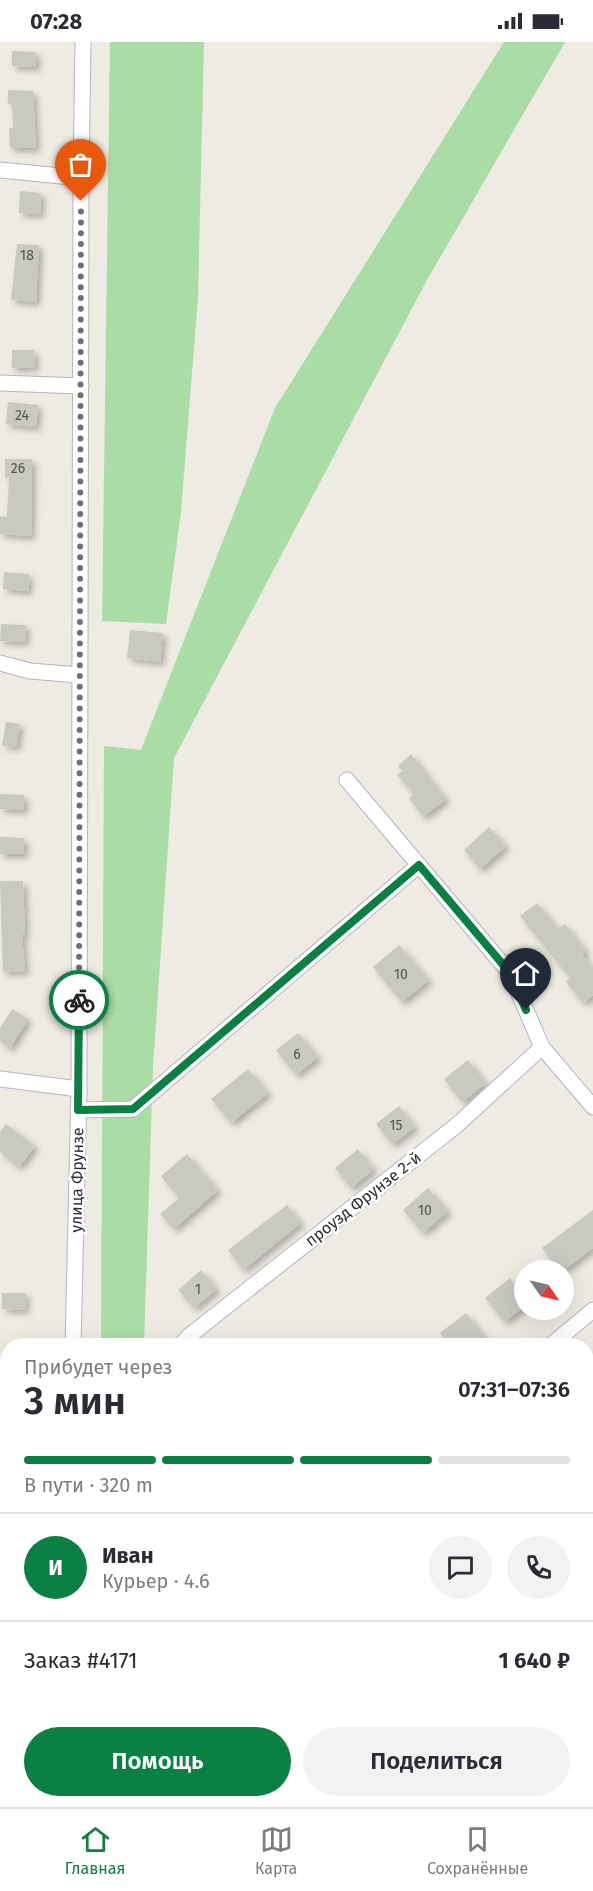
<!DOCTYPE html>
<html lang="ru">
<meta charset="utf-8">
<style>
:root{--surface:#fff;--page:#f2f2f3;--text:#2b2b33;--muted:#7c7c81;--line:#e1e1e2;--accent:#0b8043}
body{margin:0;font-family:"Fira Sans",sans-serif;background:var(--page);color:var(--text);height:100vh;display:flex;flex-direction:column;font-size:22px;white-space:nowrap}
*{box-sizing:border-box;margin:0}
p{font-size:20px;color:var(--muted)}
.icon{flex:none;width:33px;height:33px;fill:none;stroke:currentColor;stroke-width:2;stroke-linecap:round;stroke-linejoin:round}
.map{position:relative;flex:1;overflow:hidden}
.panel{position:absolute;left:0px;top:1296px;width:594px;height:470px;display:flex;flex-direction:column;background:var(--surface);border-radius:24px 24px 0 0;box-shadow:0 6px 24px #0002}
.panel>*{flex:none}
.needle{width:39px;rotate:124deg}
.buttons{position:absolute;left:514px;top:1218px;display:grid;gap:12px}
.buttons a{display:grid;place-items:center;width:60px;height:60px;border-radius:50%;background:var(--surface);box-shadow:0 6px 24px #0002;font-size:30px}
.pin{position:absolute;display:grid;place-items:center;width:51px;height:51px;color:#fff;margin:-62px -26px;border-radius:50% 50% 50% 0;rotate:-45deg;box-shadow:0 0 6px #0007}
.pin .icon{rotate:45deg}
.courier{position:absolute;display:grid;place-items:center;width:60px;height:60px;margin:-30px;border:4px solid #0b8043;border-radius:50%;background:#fff;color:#222;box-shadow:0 2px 8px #0007}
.headline em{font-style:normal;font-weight:600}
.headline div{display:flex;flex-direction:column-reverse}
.headline{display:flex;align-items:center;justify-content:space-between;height:102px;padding:0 24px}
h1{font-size:39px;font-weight:600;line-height:45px}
.bar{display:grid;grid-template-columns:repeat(4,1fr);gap:9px 6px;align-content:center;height:72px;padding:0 24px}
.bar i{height:8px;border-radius:4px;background:var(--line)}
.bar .on{background:var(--accent)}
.bar p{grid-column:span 4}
.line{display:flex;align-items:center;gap:15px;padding:0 24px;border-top:2px solid var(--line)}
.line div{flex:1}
.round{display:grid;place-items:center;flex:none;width:63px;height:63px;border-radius:32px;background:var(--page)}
.cta{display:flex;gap:12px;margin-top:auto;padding:12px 24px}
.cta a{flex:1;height:69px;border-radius:36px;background:var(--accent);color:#fff;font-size:24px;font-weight:600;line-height:69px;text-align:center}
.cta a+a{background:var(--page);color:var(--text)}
.status{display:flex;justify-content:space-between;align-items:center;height:42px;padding:0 30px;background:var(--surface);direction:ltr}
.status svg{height:16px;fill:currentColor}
.tabs{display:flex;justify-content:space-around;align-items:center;height:84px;border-top:2px solid var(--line);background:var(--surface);font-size:16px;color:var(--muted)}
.tabs a{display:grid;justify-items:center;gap:3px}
.tabs .on{color:var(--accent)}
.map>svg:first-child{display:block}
</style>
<div class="status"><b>07:28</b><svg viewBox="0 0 49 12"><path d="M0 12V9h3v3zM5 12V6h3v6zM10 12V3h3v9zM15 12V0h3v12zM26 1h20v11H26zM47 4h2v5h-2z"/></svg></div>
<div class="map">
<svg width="593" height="1765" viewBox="0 0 593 1765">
<defs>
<filter id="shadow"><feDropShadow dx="4" dy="4" stdDeviation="3" flood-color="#0004"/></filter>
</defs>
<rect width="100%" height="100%" fill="#edebe2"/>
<!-- green -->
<g fill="#aadca6">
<path d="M110,0H204L198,255L181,470L166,582L102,579Z"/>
<path d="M504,0H565L427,238L174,716L153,1024L144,1303L101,1304L104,704L141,708L275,366Z"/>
</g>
<!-- building -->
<g fill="#c9c9c0" filter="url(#shadow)">
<path d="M12,9L36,10V25L12,24Z"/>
<path d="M8,48L33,49L36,106H10L9,86H13L12,62H8Z"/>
<path d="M20,149L41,151L40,172L19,171Z"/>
<path d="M17,202L39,203L36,260L11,258Z"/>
<path d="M12,308H34L35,325L12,326Z"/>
<path d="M8,360L38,363L36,385L6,382Z"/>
<path d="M5,417H32L31,494L0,492V474L7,475L9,435H5Z"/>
<path d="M4,530L29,532L28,549L3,547Z"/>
<path d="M1,582L26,583L25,600L0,599Z"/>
<path d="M130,588L163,591L160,620L127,616Z"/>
<path d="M6,680L20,682L16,705L2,703Z"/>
<path d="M411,712L446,757L423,775L409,756L414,752L397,733L402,729L398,724Z"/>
<path d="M0,752L24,753V768L0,767Z"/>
<path d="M489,785L506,804L480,827L464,808Z"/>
<path d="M0,795L24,796V812H0Z"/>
<path d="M0,839H23L25,893H22L25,929L3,930Z"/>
<path d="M537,861L558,887L565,882L586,909L582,913L593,926V953L583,961L566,940L570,936L520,874Z"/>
<path d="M399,903L429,938L402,960L373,925Z"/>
<path d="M12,967L28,977L10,1006L0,999V986Z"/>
<path d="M298,991L318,1015L296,1033L276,1008Z"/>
<path d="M468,1018L486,1041L462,1060L444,1037Z"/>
<path d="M248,1027L268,1051L231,1081L211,1057Z"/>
<path d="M399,1064L415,1085L392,1102L376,1082Z"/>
<path d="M6,1082L35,1104L19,1125L0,1110V1090Z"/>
<path d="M358,1107L374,1127L351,1146L335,1126Z"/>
<path d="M187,1112L218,1148L174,1187L160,1172L179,1156L161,1134Z"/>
<path d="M428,1146L448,1169L423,1191L403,1168Z"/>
<path d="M287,1163L301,1181L243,1228L228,1208Z"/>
<path d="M593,1168V1206L564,1228H559L542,1206Z"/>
<path d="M201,1228L217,1247L194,1266L178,1248Z"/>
<path d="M510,1236L525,1256V1264L504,1280L485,1256Z"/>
<path d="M2,1251H26L25,1268L2,1267Z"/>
<path d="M466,1271L485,1296L476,1304H450L440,1291Z"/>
</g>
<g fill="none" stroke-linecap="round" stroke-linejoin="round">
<!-- minor casing -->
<g stroke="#b6b5bf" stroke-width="17">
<g id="minor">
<path d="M0,128L81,136"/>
<path d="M0,341L81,344"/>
<path d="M0,621L30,629L79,633"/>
<path d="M347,738L510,931L542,1005L593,1065"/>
<path d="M0,1037L79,1047"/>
<path d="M78,1068L133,1067L419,823"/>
<path d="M73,1304L79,1047L81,136L83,0"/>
<path d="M180,1304L189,1294L457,1083L542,1005"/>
<path d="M550,1304L593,1268"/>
<path d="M586,1335L593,1342"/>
<path d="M0,1569L8,1567"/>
<path d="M100,1758L101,1765"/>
<path d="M77,1765L83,1758"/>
</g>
</g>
<!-- minor -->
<use href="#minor" stroke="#fff" stroke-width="15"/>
</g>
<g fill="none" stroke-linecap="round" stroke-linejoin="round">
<!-- done -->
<path stroke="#70706c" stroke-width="6" stroke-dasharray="0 10.8" d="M79,958L81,159"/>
<!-- route -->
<path stroke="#0b8043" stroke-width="8" d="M79,958L78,1068L133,1067L419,823L510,931L526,968"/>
</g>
<g text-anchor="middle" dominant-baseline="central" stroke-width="5" stroke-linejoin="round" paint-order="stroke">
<!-- number labels -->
<g font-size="14" fill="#545452">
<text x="27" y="213">18</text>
<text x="22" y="373">24</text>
<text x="18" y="426">26</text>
<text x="401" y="932">10</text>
<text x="297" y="1012">6</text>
<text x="396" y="1083">15</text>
<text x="425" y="1168">10</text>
<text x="198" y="1247">1</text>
</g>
<!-- street labels -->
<g font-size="16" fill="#2d2d2d" stroke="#fff">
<text transform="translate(77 1138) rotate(-89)">улица Фрунзе</text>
<text transform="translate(363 1157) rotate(-38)">проузд Фрунзе 2-й</text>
</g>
</g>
</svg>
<div class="buttons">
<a><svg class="needle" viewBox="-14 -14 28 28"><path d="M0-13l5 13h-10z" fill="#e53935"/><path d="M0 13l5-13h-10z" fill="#7c7c81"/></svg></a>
</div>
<div class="pin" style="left:81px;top:159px;background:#ea580c"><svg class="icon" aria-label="bag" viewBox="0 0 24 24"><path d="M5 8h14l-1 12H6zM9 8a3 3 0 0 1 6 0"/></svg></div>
<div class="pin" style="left:526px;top:968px;background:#1f2937"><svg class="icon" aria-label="home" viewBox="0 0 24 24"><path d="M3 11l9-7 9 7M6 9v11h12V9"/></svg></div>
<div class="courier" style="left:79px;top:958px"><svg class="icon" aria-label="bike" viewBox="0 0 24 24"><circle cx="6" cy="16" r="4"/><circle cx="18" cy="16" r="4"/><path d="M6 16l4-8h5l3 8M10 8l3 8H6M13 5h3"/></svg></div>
<section class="panel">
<div class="headline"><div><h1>3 мин</h1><p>Прибудет через</p></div><em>07:31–07:36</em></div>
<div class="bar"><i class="on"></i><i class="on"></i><i class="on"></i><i></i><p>В пути · 320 m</p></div>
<div class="line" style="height:108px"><b class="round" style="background:var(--accent);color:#fff">И</b><div><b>Иван</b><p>Курьер · 4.6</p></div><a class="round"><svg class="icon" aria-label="chat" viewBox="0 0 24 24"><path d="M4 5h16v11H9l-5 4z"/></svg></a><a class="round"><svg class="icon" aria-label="phone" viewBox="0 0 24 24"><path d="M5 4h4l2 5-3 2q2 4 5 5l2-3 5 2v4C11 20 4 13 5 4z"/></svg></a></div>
<div class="line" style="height:78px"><div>Заказ #4171</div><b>1 640 ₽</b></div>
<div class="cta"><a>Помощь</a><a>Поделиться</a></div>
</section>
</div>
<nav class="tabs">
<a class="on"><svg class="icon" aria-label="home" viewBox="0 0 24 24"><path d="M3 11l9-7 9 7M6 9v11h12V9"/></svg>Главная</a>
<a><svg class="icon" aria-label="map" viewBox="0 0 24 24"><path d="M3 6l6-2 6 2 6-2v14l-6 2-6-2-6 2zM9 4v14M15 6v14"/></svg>Карта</a>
<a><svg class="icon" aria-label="saved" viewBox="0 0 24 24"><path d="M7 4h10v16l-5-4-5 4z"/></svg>Сохранённые</a>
</nav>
